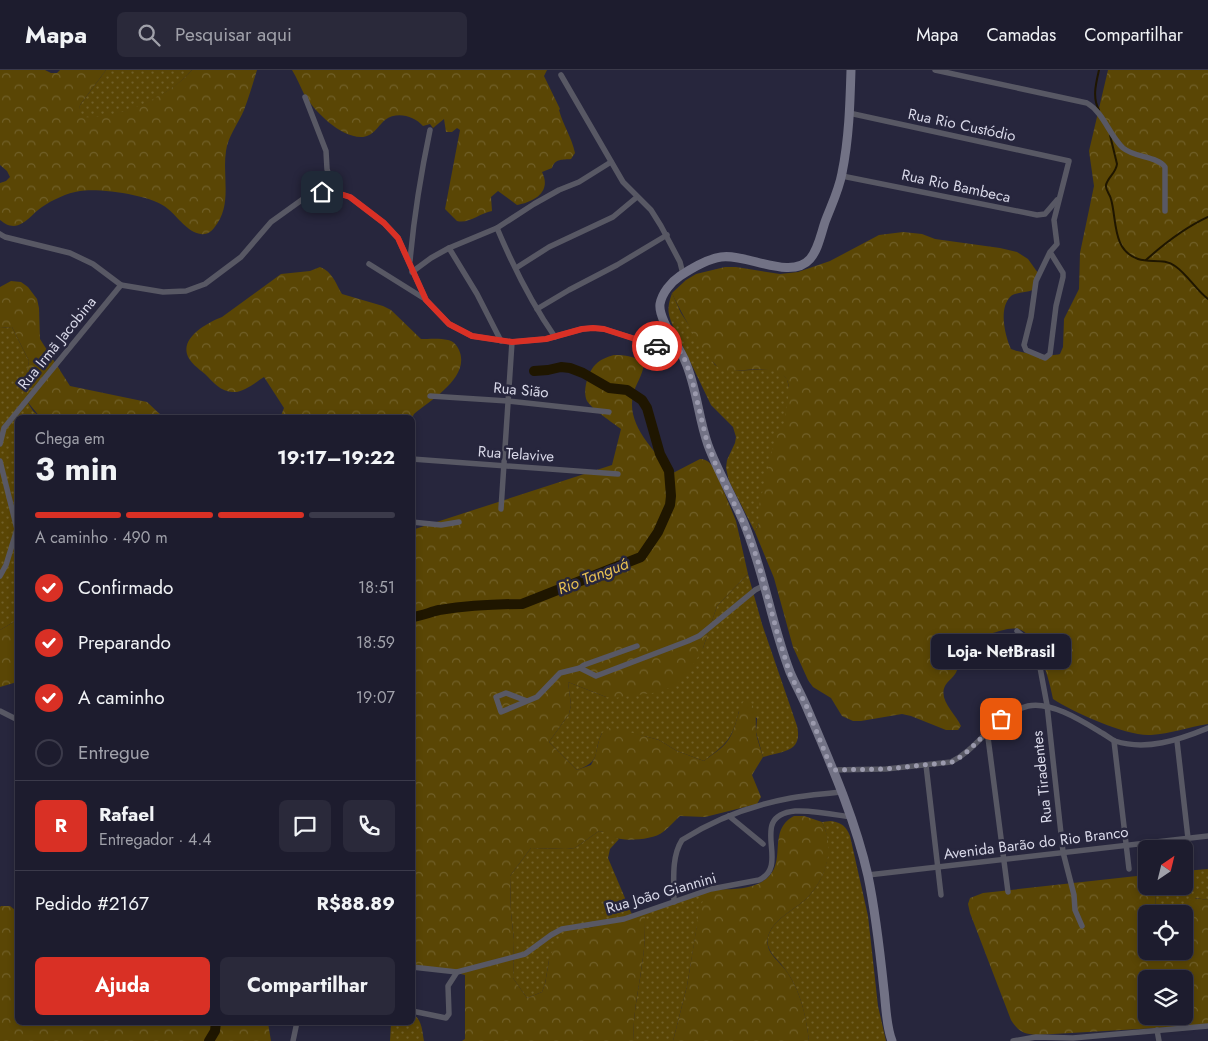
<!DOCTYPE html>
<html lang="pt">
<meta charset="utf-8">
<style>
:root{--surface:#1d1c2e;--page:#2a293a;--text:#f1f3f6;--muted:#a0a1aa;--line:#3b3a4a;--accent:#d93025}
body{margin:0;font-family:Jost,sans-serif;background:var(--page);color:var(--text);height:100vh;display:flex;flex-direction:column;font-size:19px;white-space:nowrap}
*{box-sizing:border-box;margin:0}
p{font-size:16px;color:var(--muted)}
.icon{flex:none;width:28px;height:28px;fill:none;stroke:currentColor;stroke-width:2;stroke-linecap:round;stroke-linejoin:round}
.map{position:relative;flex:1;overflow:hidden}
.side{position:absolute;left:15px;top:345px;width:400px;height:610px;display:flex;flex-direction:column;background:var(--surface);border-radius:8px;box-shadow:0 2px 8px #0003,0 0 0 1px var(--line)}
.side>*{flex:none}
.needle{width:32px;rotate:35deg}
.fabs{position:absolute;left:1138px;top:770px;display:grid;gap:10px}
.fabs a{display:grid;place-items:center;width:55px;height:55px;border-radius:8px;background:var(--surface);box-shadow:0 2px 8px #0003,0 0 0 1px var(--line);font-size:25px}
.pin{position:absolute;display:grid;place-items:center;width:42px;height:42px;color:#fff;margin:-21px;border-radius:10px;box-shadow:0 2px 8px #0006}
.courier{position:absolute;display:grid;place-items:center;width:50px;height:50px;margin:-25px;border:4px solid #d93025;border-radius:50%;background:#fff;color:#222;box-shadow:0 1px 6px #0007}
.bubble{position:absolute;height:35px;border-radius:8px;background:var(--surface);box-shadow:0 2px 8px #0003,0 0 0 1px var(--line);font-size:16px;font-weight:700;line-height:35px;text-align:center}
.head em{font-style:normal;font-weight:700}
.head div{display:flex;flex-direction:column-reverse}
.head{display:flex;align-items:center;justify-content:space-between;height:85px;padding:0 20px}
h1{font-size:32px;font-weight:700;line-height:38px}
.bar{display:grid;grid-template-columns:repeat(4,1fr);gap:8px 5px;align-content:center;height:60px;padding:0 20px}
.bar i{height:6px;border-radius:4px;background:var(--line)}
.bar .on{background:var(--accent)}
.bar p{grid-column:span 4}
.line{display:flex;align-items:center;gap:12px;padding:0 20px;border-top:1px solid var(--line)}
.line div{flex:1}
.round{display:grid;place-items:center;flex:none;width:52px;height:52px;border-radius:8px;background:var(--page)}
ol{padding:0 20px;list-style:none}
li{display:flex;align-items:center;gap:15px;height:55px}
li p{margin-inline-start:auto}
li .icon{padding:5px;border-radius:50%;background:var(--accent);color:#fff;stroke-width:4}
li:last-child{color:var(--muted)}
li i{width:28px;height:28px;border:2px solid var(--line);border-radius:50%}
.action{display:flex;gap:10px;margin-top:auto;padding:10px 20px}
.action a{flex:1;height:58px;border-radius:8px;background:var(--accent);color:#fff;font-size:20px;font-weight:700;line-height:58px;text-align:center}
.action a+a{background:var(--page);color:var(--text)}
header{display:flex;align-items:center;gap:30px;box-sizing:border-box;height:70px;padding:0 25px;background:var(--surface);border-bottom:1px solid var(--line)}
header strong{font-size:24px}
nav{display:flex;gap:28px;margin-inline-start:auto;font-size:18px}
.search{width:350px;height:45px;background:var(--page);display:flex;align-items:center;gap:12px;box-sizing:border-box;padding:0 18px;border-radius:8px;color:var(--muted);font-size:19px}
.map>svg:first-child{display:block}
</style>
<header>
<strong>Mapa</strong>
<div class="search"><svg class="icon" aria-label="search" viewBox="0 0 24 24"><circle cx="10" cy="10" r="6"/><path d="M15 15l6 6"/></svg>Pesquisar aqui</div>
<nav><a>Mapa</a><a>Camadas</a><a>Compartilhar</a></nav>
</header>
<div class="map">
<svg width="1208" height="971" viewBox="0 0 1208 971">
<defs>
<pattern id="grass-dots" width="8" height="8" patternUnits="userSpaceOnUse" patternTransform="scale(1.25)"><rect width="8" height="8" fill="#5a4605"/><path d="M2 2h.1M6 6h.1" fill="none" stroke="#716029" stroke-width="1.8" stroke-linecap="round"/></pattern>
<pattern id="forest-crowns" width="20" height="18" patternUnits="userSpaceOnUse" patternTransform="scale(1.25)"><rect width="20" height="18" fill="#5a4605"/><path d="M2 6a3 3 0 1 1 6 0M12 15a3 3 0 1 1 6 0" fill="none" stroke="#716029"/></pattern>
</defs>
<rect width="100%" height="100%" fill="#27263d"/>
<!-- grass -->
<g fill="url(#grass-dots)">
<path d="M106,0H192C168,28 119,50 82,48L78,43L80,35Z"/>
<path d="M672,223L681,243L715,295L728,301L773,299L782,303L787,309L790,322L782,378L759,453L755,462L729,411L726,398L727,390L735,373L736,367L733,357L711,335L674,258C667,243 667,238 672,223Z"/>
<path d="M12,257L29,291L24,321L26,330L33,341L40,347L18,348L17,550L0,560V258Z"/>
<path d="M748,504L762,554L797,656C803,682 783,681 763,687L756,662L757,648L739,641C732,670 727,673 704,691L677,681L659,670L648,667L634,664L602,663C592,684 603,690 577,700L549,672L569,644L571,635L568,612L606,627L703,578L717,536Z"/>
<path d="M831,751C842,753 846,756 850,766L868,846L878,936L886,971H809C806,947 801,922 787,902C780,890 765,883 768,867C772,850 794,840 806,829C826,810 835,778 822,752Z"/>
<path d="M599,761L606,762L619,769L610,779L608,788L633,847L589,858H580L549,890L545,914L542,922L527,928L513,908L514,870L511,843L510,806L531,778L566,779L575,778Z"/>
<path d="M1208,799V830L1196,828L1181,841L1180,844H1155L1156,816H1184V801Z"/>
<path d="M710,820L697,856L687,916L673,971H634C632,945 639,920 642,894C645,878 645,861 645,844Z"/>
<path d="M413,944C422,950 422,960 424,971H390L391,953L412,952Z"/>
</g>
<!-- forest -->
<g fill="url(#forest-crowns)" fill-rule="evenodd">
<path d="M0,0H45L51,3H57L60,0H106L80,35L79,43L82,47C117,50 169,27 192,0H257C253,13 249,27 244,40C238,54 228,66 226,81C222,107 233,136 214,158C211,162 206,165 201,164C187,162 178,147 168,139C153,125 100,118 80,121C67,123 52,130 42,137C33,143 25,155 14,156C8,156 4,153 0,150V113L6,111L10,107L7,101L0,95Z"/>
<path d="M292,0H547L544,6L560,39L559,40C563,55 572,68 575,83L571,89C563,90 555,88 552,98L542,102C552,122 534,132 517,135L498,121L491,127L492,141C480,143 469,154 457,151L445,139L460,60L457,58L452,62H446L444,49L433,58L430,54L423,56C414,46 397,41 385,50C377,57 373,67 361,67C340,67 314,41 304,24C300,16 297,8 292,0Z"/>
<path d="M1108,0H1208V654C1189,657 1170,664 1151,665C1128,667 1073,642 1053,629C1050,612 1038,567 1021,560C1012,556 1000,561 990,564C979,567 968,569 958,577C955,587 959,592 957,600C955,607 948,610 945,616C938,630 956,644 961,656L958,660H946L911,646L902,644L861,651H853L842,646L831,628L813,617L808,610L793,577L774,508L755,462L759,453L758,440L776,365L783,360C788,318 804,296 745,300C738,300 729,303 722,300C708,293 679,239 672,223L686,210L696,204L725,197H736L780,204L798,202L830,191L879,165L903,162L922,164L935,169L1000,178L1017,182L1028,189L1038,203L1033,220C1026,223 1016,222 1011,226C998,238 1005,266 1011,279C1020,283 1051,287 1060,284L1063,277L1064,249L1079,219L1080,183L1094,116L1089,81Z"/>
<path d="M320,197C332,201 336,214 342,224L383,236L391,240L421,269C429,269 440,268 448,270C453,271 457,275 459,280C471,307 431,330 414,344L412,348H280L284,338L264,307C256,312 243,323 233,322C221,322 213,312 205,304C199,299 189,292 187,284C182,266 209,252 222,247L281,204L310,201Z"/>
<path d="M11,211L21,212L28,217L37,229L39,238L40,269L70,316L147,332L163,347H40L26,330L23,321L29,291L12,257L0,258V217Z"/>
<path d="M614,285C625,285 635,286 644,293C643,306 635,314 633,326C626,355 656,383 673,403L700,389C708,389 711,394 715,400L736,451L748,504L717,536L703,578L698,587L687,603L673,616L660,622L614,628L606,627L568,612L571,635L569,644L549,672L577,700L591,695L595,687L599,670L602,663L609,658L618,659L648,667L659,670L677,681L704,691C711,685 720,680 726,673C736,662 736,645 743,632L751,633C758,643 755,651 756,662C757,670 761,679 763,687L752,705L761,727L757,734L705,747L680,746C674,751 670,757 663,762C655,769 631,771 621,769C613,768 607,762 599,761L575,778L566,779L531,778L510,806L511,843L514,870L513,908L527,928L542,922L545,914L549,890L555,875L563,866L569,861L580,858H589L645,844C645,861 645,878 642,894C639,920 632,945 634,971H462L465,969V905L432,897H413L412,460L612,395L621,359C613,353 592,339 587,331C582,321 588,301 596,294C601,289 607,287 614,285Z"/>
<path d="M17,550V612L0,617V560Z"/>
<path d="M794,746H804L822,752C836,778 826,810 806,829C794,840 772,850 768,867C764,884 782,892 789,905C802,926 806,947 809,971H673L687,916L700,836L710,820C724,819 739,820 752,816C796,802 762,763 794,746Z"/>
<path d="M1146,805V816H1156L1155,844H1146V881H1184V844H1180C1185,827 1192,827 1208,830V955L1036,965C1023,964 1018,961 1011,950L970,843L968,834L970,828L983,823ZM1146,909H1184V946H1146Z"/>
<path d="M1,836H10L15,840L17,845L18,952L268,953L271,971H0V837Z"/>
</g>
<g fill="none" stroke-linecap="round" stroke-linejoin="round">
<!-- stream -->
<g stroke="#1f1600" stroke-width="2">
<path d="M1099,40C1092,28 1096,13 1099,0"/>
<path d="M1110,65L1117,94C1116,103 1108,107 1106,115C1105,120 1110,124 1111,129C1117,150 1112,180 1138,189C1150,193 1165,188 1175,196C1188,205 1196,220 1208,229"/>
<path d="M1146,190C1165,173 1184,158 1208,147"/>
</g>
<!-- river -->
<g stroke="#1f1600" stroke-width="10">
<path d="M412,547C422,546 430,542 439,540C466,536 494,534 522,534L641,487L658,462L670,435L671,426L669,401L660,384L647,338L642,330L627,320L609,318L583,303L570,298L561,297L548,300L534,301"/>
<path d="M209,971L215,961L216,952"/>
</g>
<!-- minor -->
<g stroke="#585864" stroke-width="5.5">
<path d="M935,0L1087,33C1104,43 1109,65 1123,78C1135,88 1157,86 1165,97V141"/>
<path d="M561,5L623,112L651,140L661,156L680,192L683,204"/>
<path d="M305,27L326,81L327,99L334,122"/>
<path d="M849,43L1069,91L1054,150L1057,174L1050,182L1036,211L1031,247L1024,275L1026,280L1045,288L1050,284L1056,236L1063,207V203L1050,182"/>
<path d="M842,106L1037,145L1045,144L1057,130"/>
<path d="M497,158C513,196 532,234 555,267"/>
<path d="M0,164L5,167L70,183L93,194L121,215L163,222L186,221L205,214L241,187L271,152L303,129L322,122H334L350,127L384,153L398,168L426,230L449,254L472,266L512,272L546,269L582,259L593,258L604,259L658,276L668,278L677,276"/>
<path d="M449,178L477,224L501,271"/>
<path d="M410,191C414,146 421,103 430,60"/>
<path d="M369,194L425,229"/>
<path d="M516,198L549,177L613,147L637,127"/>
<path d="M412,202L431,188L449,178L497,158L534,134L559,120L579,112L611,92"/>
<path d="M537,239L569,220L617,195L667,165"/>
<path d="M430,326L508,331L609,342"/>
<path d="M0,374L4,358L121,215"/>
<path d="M412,389L618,404"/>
<path d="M0,391L17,459L6,495L0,506"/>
<path d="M501,439L512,272"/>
<path d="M412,452L441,455L459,452"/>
<path d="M1017,561L1031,573L1039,592L1047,635L1063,782L1074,825L1075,840L1082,856"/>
<path d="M580,598L584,595L637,576"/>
<path d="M527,631L506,623L496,627L501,642L537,627L560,603L580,598L596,606L688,571L699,566L755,520L765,515"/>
<path d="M0,641L18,650"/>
<path d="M987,660L1008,822"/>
<path d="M1114,671L1129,799"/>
<path d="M1177,671L1188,768"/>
<path d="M926,695L941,825"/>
<path d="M832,700L886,699L951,692C980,678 994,644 1028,636C1051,631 1082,651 1102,663C1106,665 1110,669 1115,671C1146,681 1179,670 1208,658"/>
<path d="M729,746L763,774"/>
<path d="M868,805L1208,766"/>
<path d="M674,832C674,812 671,787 682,770C715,749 753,735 791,728C807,725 824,724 841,722"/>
<path d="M412,897L457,902"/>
<path d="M412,941L446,948L449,944L448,916L457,902L525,884L551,865L562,859L624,849L711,819L759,810C792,795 746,746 795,741C813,740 832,744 850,747"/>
<path d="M1157,960L1159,971"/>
<path d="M293,971L297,952"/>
<path d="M1013,971L1036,967L1073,968L1208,956"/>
</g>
<!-- secondary -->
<path stroke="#727285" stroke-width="9" d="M851,0C850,34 849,69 842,103C839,120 831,136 825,152C821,164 818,180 810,189C791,211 746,183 721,187C707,189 692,198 680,206C671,212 662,223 660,234C658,249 679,276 685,291C697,318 698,347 708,375C718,402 733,427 744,453C764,501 771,553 790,602C795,614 802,626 807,638C830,692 855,748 868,806C876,844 880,882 884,920C886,936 886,956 892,971"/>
</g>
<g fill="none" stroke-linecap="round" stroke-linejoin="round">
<!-- done -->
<path stroke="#9b9aad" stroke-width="5" stroke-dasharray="0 9" d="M657,276L668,278L677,276L686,292L693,314L707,372L717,398L742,450L757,488L777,562L790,604L806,635L832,700L886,699L952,692C971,682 984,663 1001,649"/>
<!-- route -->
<path stroke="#d93025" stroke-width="6" d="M322,122H334L350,127L384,153L398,168L426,230L449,254L472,266L512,272L546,269L582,259L593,258L604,259L657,276"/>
</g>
<g text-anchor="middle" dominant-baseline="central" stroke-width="5" stroke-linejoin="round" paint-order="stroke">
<!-- street labels -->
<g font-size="15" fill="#d9d9e9" stroke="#27263d">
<text transform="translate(962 55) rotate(12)">Rua Rio Custódio</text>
<text transform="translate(956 116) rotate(12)">Rua Rio Bambeca</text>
<text transform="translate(57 273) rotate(-51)">Rua Irmã Jacobina</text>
<text transform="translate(521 320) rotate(5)">Rua Sião</text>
<text transform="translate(516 384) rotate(4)">Rua Telavive</text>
<text transform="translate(1042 707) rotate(-96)">Rua Tiradentes</text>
<text transform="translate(1036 773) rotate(-7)">Avenida Barão do Rio Branco</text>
<text transform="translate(661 823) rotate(-16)">Rua João Giannini</text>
</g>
<!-- water labels -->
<g font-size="16" font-style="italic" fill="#e7bf52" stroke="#27263d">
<text transform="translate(593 506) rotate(-21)">Rio Tanguá</text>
</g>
</g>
</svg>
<div class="fabs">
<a><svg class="needle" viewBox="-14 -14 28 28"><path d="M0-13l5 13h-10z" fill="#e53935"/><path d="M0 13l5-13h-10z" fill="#a0a1aa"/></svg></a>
<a><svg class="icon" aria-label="locate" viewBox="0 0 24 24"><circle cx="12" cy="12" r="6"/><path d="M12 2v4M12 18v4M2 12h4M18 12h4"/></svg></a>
<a><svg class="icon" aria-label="layers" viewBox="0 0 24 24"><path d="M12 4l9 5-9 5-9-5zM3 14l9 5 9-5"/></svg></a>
</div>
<div class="pin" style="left:1001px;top:649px;background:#ea580c"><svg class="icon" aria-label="bag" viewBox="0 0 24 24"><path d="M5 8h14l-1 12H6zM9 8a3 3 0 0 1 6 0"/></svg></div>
<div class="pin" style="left:322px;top:122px;background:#1f2937"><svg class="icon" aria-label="home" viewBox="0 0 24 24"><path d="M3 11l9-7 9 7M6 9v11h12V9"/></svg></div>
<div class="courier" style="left:657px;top:276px"><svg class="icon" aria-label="car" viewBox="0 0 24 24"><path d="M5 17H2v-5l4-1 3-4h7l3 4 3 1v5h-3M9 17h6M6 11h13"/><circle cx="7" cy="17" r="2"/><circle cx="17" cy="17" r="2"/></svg></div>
<div class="bubble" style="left:931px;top:564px;width:140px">Loja- NetBrasil</div>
<section class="side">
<div class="head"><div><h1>3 min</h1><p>Chega em</p></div><em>19:17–19:22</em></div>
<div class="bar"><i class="on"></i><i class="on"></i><i class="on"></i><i></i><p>A caminho · 490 m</p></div>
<ol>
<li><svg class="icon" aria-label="check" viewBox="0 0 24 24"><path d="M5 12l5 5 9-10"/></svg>Confirmado<p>18:51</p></li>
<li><svg class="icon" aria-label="check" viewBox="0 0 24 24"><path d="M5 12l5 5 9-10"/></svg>Preparando<p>18:59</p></li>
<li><svg class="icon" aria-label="check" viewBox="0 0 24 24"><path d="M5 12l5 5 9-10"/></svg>A caminho<p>19:07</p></li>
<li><i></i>Entregue</li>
</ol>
<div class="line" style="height:90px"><b class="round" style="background:var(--accent);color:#fff">R</b><div><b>Rafael</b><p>Entregador · 4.4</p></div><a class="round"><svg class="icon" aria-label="chat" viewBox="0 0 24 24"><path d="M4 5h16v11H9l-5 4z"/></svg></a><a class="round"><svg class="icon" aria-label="phone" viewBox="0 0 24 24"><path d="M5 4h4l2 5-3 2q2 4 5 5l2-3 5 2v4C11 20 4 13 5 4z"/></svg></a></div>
<div class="line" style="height:65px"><div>Pedido #2167</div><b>R$88.89</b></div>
<div class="action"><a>Ajuda</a><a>Compartilhar</a></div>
</section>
</div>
